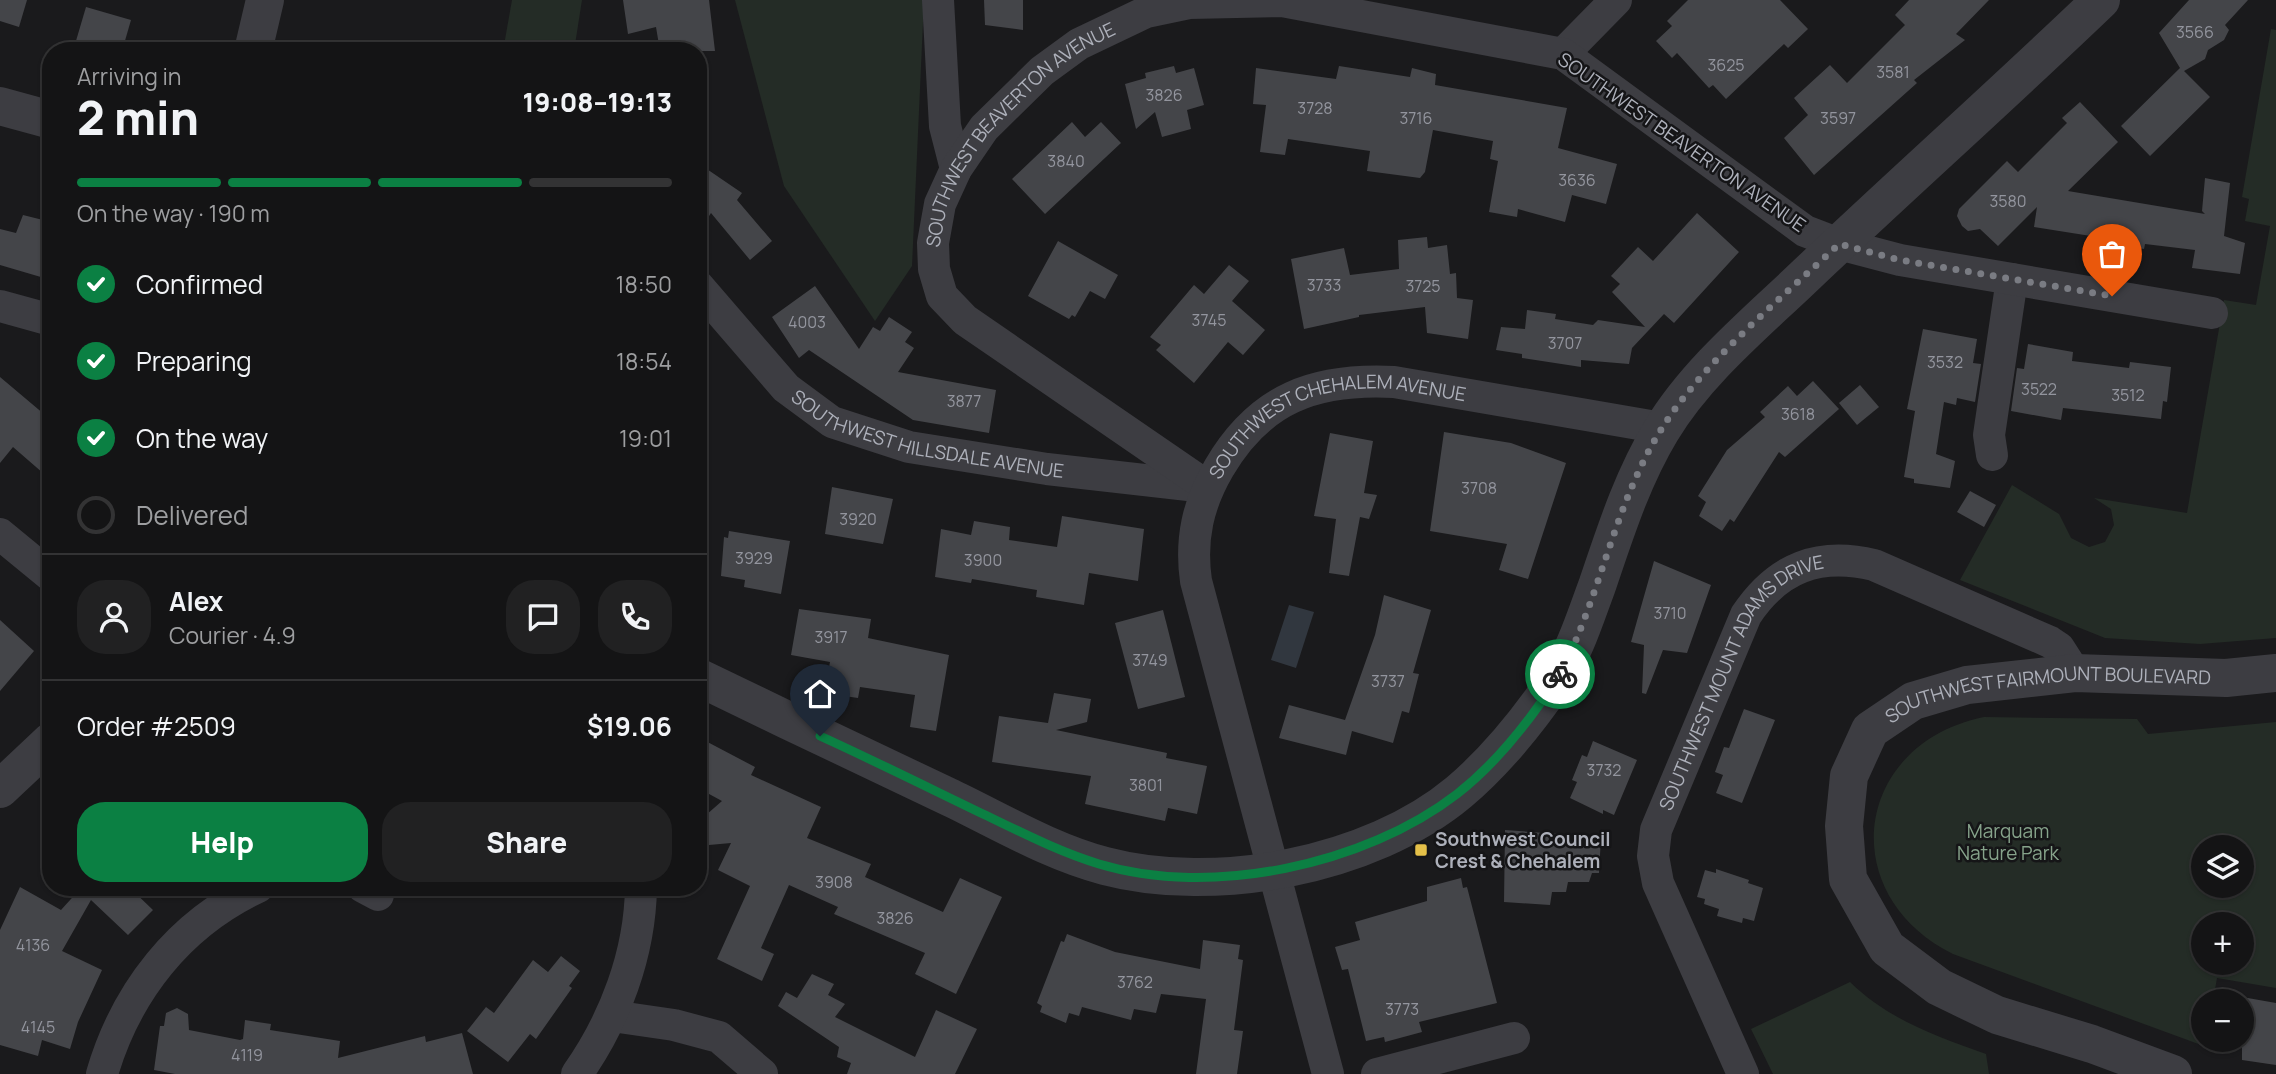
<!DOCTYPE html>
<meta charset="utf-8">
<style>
:root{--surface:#141415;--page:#212122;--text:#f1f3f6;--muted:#9d9ea0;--line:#333334;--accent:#0b8043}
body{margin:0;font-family:Manrope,sans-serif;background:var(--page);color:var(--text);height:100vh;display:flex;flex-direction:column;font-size:26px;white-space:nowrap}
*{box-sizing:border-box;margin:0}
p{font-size:23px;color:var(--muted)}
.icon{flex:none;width:38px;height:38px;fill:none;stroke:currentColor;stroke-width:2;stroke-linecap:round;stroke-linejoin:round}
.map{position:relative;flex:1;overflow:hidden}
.panel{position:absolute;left:42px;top:42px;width:665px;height:854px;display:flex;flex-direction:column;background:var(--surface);border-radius:28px;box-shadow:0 2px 5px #0004,0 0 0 2px var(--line)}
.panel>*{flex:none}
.tools{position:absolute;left:2191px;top:835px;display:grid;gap:14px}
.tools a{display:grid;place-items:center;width:63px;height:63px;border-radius:50%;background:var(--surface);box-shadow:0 2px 5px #0004,0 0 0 2px var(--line);font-size:35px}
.pin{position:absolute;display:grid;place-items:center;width:60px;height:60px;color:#fff;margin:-72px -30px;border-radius:50% 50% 50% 0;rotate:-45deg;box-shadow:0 0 7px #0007}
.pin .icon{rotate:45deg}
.courier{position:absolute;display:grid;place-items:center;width:70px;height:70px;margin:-35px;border:5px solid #0b8043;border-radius:50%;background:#fff;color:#222;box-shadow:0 2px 9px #0007}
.summary em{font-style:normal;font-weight:800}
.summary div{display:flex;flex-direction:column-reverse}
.summary{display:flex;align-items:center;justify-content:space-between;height:119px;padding:0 35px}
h1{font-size:46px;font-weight:800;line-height:52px}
.bar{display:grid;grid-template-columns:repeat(4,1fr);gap:10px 7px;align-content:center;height:84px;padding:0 35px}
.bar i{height:9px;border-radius:5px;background:var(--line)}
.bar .current{background:var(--accent)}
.bar p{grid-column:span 4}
.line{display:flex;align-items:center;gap:18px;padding:0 35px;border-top:2px solid var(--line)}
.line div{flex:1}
.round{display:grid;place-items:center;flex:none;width:74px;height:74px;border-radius:28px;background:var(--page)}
ol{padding:0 35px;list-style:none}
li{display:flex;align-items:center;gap:21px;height:77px}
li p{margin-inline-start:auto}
li .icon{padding:7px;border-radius:50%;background:var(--accent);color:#fff;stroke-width:4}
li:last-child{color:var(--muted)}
li i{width:38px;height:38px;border:4px solid var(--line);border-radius:50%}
.primary-button{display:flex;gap:14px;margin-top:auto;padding:14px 35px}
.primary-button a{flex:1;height:80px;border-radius:28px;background:var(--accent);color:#fff;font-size:28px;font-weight:800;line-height:80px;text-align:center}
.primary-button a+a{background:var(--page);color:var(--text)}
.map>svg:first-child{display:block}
</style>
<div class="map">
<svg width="2276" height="1074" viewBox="0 0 2276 1074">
<rect width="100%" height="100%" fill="#1a1a1c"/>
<!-- green -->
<g fill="#242c26" fill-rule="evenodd">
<path d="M512,0H582L574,51H503Z"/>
<path d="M735,0H924L912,266L875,321L784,186Z"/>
<path d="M2271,29L2276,30V638L2200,644L2105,638L1960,580L2012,485L2059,514L2071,538L2089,547L2105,542L2114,525L2111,509L2094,498L2187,513L2224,300L2256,305L2270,226L2245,221L2249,199L2242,197Z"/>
<path d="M1984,717L2137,719L2148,734L2276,722V988L2217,978L2213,1001H2203L2204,1046L1953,954C1834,895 1853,744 1984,717ZM2203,847H2242V886H2203ZM2203,924H2242V962H2203Z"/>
<path d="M1850,982C1889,1020 1936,1036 1986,1054L1989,1074H1773L1751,1029Z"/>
</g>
<!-- water -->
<path fill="#31373f" d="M1289,605L1314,612L1296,668L1271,660Z"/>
<!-- building -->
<g fill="#444549">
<path d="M0,0H27L19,27L0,21Z"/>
<path d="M623,0H709L715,51H660L656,27L628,34Z"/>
<path d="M984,0H1023V30L985,25Z"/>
<path d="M1688,0H1780L1808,29L1788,48L1784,44L1726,99L1713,85L1709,88L1677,53L1672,58L1656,41L1672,26L1667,21Z"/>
<path d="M1909,0H1989L1956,34L1965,40L1914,80L1917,83L1814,175L1784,138L1808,115L1794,98L1830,65L1847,83L1905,25L1895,15Z"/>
<path d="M2189,0H2248L2225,25L2229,30L2224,40L2208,50L2205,59L2184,71L2210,97L2150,156L2121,126L2180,68L2159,33Z"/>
<path d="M86,7L131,20L122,51H73Z"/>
<path d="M1174,66L1176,73L1194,68L1204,105L1187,110L1191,129L1162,137L1155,112L1136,129L1125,84L1146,78L1145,73Z"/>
<path d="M1339,66L1410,77L1412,68L1436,74L1435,85L1567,108L1558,148L1617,164L1606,204L1572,195L1565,222L1518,209L1517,217L1489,212L1498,161L1490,159L1493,141L1433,130L1425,172L1420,178L1367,171L1370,151L1288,139L1285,155L1260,152L1266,105L1253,104L1256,68L1336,79Z"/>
<path d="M2080,102L2118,142L2068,191L2205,214L2202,211L2205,178L2230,183L2224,236L2245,243L2240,274L2192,268L2195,250L2145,244L2144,249L2116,244V240L2034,227L2037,207L1998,246L1980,229L1968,231L1962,226L1957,216L1959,209L2007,161L2018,172L2067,123L2062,118Z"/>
<path d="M1072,122L1085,137L1101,122L1121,143L1045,214L1012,179Z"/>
<path d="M698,163L742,193L737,200L772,241L750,260L711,213L698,233Z"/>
<path d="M1697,213L1739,252L1674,323L1664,314L1632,348L1629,364L1581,360V367L1522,358V354L1496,350L1501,327L1525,329L1527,310L1556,314L1555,319L1593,325L1598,320L1645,327L1612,292L1620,284L1611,276L1638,247L1653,261Z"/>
<path d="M23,215L51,222V280L0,265V229L16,233Z"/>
<path d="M1427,237L1428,248L1447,245L1450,274L1456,273L1457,298L1473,300L1468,339L1427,333L1425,307L1359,315V317L1304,329L1291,259L1344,248L1350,275L1399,269L1398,240Z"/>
<path d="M1058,241L1118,275L1105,299L1090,291L1075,317L1072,315L1069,319L1028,296Z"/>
<path d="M1229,265L1249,281L1232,301L1265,330L1243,355L1228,342L1194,383L1156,350L1161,345L1150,337L1194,285L1204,294Z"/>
<path d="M815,286L859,349L873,327L880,331L889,317L912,332L905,342L914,348L898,372L996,390L989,433L913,420L809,350L799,358L772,317Z"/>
<path d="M1923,329L1977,339L1973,363L1981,364L1975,402L1957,398L1956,405L1944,402L1936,454L1955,461L1950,488L1914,483V479L1904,477L1915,411L1907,409Z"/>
<path d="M2028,344L2073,352L2072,361L2129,368L2130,362L2171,367L2167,402L2163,401L2161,419L2063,408L2061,420L2011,411L2017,368L2024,369Z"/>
<path d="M0,377L51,420V480L13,447L0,463Z"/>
<path d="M1813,381L1839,409L1785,457L1779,452L1734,522L1730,519L1722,531L1699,516L1706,502L1698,496L1727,450L1765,417L1760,412L1788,386L1797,396Z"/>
<path d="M1860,385L1879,407L1857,425L1839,403Z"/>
<path d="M1444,432L1511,443L1566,463L1528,579L1499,570L1507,544L1430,531Z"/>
<path d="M1330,433L1373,441L1364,493L1377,495L1369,519L1360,517L1349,576L1329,573L1336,519L1314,516Z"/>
<path d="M832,487L893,499L883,544L825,534Z"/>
<path d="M1970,491L1996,505L1984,527L1957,512Z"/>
<path d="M1062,516L1144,529L1138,581L1089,573L1084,605L1036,597L1037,590L972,579L971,583L935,577L941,529L971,535L974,521L1010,527L1009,540L1057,547Z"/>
<path d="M729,531L790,541L781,594L744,587L745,580L721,576L724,537L728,538Z"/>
<path d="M1654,561L1711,585L1687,653L1663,650L1646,694L1642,693L1644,645L1631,642Z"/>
<path d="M1384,595L1431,610L1413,673L1419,674L1409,713L1402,711L1393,743L1352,731L1346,755L1279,738L1289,705L1345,720L1375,635Z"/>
<path d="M799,609L871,619L868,638L949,655L936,731L910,727L915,695L860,687L858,698L824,693L830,662L791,655Z"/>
<path d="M1163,610L1185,697L1138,709L1115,623Z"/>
<path d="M0,620L34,651L0,691Z"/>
<path d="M1054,693L1091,699L1087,722L1056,730L1167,753L1166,758L1207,766L1197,814L1168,808L1165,821L1085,804L1091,776L992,762L999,716L1048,723Z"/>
<path d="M1744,709L1775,720L1742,803L1716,793L1723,775L1715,772L1724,747L1729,748Z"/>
<path d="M698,737L755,767L751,775L821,807L807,838L871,864L865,877L943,912L960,878L1002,897L956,994L915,974L925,953L834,914L838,907L789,885L761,948L774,954L762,981L717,959L750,886L718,870L731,843L698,846V822L722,801L698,788Z"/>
<path d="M1593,741L1637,760L1614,815L1603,810V814L1570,798L1577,782L1572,780L1582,755L1587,757Z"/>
<path d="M1505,830L1601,837L1599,873H1592L1589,882H1568L1566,892H1552L1550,905L1504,902Z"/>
<path d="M1716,869L1749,880L1748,883L1763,888L1754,921L1743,918L1742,923L1717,916L1719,909L1704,904L1705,899L1697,897L1705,870L1716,873Z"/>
<path d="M1461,878L1463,888L1467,887L1497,1003L1419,1022L1422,1032L1385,1042L1384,1037L1366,1041L1348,969L1342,970L1335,947L1360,940L1355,922L1427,901V887Z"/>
<path d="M20,887L61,910L80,889L78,887H129L153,910L128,935L91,900L62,951L102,970L78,1022L70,1049L42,1040L38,1056L0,1045V930Z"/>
<path d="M1067,934L1115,952L1200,969L1203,940L1240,945L1238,959L1243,960L1234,1030L1243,1031L1237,1074H1196L1206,999L1161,994L1156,1013L1134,1009L1131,1020L1082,1007L1079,1016L1069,1013L1066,1023L1040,1012L1042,1006L1037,1003L1061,941L1064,942Z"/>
<path d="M561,956L580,971L569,986L572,988L536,1039L530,1034L508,1062L467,1031L486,1007L494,1013L533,960L548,972Z"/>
<path d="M812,974L834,984L828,995L845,1004L835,1017L915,1057L936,1010L977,1029L955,1074H847L851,1063L837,1057L839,1047L778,1006L786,992L797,998Z"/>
<path d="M2242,997L2276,1003V1065L2242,1060Z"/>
<path d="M177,1008L188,1014L189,1030L240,1040L243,1039L245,1020L271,1024L270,1030L340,1041L338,1058L425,1036L426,1042L462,1033L473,1074H175L154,1070L160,1026H164L166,1013Z"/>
</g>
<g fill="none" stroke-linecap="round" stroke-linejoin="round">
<!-- minor -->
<g stroke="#3d3d42" stroke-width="32">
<path d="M938,0L945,126L956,169"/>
<path d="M1563,54L1616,0"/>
<path id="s1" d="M698,286L786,388L832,422L909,447L1047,469L1206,487"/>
<path d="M0,306L51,320"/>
<path d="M1992,455L1989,435L2012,279"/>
<path id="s2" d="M1208,487L965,320L942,296L934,269L933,243L940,204L956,169L984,128L1042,71L1079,44L1146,12L1189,3L1282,1L1563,54L1805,231L1839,244L1900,260L2212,313"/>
<path d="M0,534L51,576"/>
<path d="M363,887L378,895"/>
<path d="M612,1016L674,1025L719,1037L762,1074"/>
<path d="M102,1074C126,992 179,924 258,887"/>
<path d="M577,1074C615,1020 640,954 641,887"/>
<path id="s3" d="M1328,1074L1196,581C1190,539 1198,504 1219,468C1260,398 1315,378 1394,382L1662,428"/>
<path d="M1377,1074L1514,1038"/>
<path id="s4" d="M1743,1074L1658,883L1653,856L1656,830L1746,615C1778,567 1819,552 1874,565L2050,642L2059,648L2075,673"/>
</g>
<!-- tertiary -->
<g stroke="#3d3d42" stroke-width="38">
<path d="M253,51L265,0"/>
<path d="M0,106L51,120"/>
<path d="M698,677C782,718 867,758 951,798C1001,822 1051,852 1105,866C1214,895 1371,866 1459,792C1497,760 1528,721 1556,680C1575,651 1585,618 1597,586C1615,533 1632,479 1661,431C1697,371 1757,322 1807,274C1904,182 2004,93 2101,0"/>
<path d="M0,789L51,741"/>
<path id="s5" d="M2173,1074L2092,1044L1997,1015L1939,987L1887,948L1848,879L1844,826L1849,776L1870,730L1913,701L1967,685L2075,673L2226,678L2276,673"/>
</g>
</g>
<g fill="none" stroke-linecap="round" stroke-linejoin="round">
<!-- done -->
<path stroke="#7a7c83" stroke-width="7" stroke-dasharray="0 12.6" d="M1560,674C1601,596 1614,504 1662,428C1706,359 1780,300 1839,244L1900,260L2112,296"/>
<!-- route -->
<path stroke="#0b8043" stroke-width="9" d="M820,736C875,761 929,788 983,814C1021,832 1059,852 1099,864C1211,898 1365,865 1457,794C1498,762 1532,718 1560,674"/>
</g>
<!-- markers -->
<rect fill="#e4c049" stroke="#151517" stroke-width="2.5" x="1414" y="843" width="14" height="14" rx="3.5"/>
<g text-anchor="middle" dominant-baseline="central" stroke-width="5" stroke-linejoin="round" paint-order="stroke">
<!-- number labels -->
<g font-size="16" fill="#93959e">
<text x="2195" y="32">3566</text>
<text x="1726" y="65">3625</text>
<text x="1893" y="72">3581</text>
<text x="1164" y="95">3826</text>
<text x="1315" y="108">3728</text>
<text x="1416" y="118">3716</text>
<text x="1838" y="118">3597</text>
<text x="1066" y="161">3840</text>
<text x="1577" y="180">3636</text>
<text x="2008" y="201">3580</text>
<text x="1324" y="285">3733</text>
<text x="1423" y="286">3725</text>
<text x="1209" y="320">3745</text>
<text x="807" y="322">4003</text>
<text x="1565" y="343">3707</text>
<text x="1945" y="362">3532</text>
<text x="2039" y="389">3522</text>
<text x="2128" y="395">3512</text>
<text x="964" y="401">3877</text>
<text x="1798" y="414">3618</text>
<text x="1479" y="488">3708</text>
<text x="858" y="519">3920</text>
<text x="754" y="558">3929</text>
<text x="983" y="560">3900</text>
<text x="1670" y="613">3710</text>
<text x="831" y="637">3917</text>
<text x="1150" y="660">3749</text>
<text x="1388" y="681">3737</text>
<text x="1604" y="770">3732</text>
<text x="1146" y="785">3801</text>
<text x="834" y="882">3908</text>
<text x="895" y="918">3826</text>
<text x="33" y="945">4136</text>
<text x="1135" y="982">3762</text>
<text x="1402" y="1009">3773</text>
<text x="38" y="1027">4145</text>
<text x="247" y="1055">4119</text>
</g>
<!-- street labels -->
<g font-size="19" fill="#adb0ba" stroke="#151517">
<text stroke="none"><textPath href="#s2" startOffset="527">SOUTHWEST BEAVERTON AVENUE</textPath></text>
<text transform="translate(1682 142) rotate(35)">SOUTHWEST BEAVERTON AVENUE</text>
<text stroke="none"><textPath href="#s1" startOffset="287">SOUTHWEST HILLSDALE AVENUE</textPath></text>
<text stroke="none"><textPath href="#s3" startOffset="763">SOUTHWEST CHEHALEM AVENUE</textPath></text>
<text stroke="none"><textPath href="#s4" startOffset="439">SOUTHWEST MOUNT ADAMS DRIVE</textPath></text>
<text stroke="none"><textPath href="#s5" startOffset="735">SOUTHWEST FAIRMOUNT BOULEVARD</textPath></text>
</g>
<!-- park labels -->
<g font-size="19" fill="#86a38b" stroke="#151517">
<text x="2008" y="831">Marquam<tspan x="2008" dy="22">Nature Park</tspan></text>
</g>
<!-- poi labels -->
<g font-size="19" font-weight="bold" fill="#adb0ba" stroke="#151517" text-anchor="start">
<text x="1435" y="839">Southwest Council<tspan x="1435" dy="22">Crest &amp; Chehalem</tspan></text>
</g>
</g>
</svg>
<div class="tools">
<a><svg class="icon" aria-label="layers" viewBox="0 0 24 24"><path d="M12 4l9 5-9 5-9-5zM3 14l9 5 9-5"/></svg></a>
<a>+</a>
<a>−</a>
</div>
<div class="pin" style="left:2112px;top:296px;background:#ea580c"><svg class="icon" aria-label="bag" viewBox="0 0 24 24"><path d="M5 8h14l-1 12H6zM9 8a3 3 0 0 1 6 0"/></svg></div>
<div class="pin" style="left:820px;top:736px;background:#1f2937"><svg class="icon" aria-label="home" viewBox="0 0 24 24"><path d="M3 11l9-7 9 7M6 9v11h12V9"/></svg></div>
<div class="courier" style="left:1560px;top:674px"><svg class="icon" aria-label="bike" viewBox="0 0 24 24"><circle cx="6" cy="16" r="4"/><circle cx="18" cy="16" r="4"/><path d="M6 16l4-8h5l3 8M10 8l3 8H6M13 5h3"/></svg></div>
<section class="panel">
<div class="summary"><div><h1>2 min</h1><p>Arriving in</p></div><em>19:08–19:13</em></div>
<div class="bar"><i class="current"></i><i class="current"></i><i class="current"></i><i></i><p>On the way · 190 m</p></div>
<ol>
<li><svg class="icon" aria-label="check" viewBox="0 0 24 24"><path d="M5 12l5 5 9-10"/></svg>Confirmed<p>18:50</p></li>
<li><svg class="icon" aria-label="check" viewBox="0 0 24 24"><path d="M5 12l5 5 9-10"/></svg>Preparing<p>18:54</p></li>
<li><svg class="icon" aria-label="check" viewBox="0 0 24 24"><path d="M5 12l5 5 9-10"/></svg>On the way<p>19:01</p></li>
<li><i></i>Delivered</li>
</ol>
<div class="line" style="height:126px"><a class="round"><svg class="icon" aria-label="person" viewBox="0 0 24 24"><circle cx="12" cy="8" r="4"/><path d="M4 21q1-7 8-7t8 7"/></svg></a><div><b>Alex</b><p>Courier · 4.9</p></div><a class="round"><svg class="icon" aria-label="chat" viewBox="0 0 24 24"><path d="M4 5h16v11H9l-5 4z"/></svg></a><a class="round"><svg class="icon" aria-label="phone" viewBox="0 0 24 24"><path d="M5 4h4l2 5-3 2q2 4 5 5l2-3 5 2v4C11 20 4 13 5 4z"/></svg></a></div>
<div class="line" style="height:91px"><div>Order #2509</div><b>$19.06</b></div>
<div class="primary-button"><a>Help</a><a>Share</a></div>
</section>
</div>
